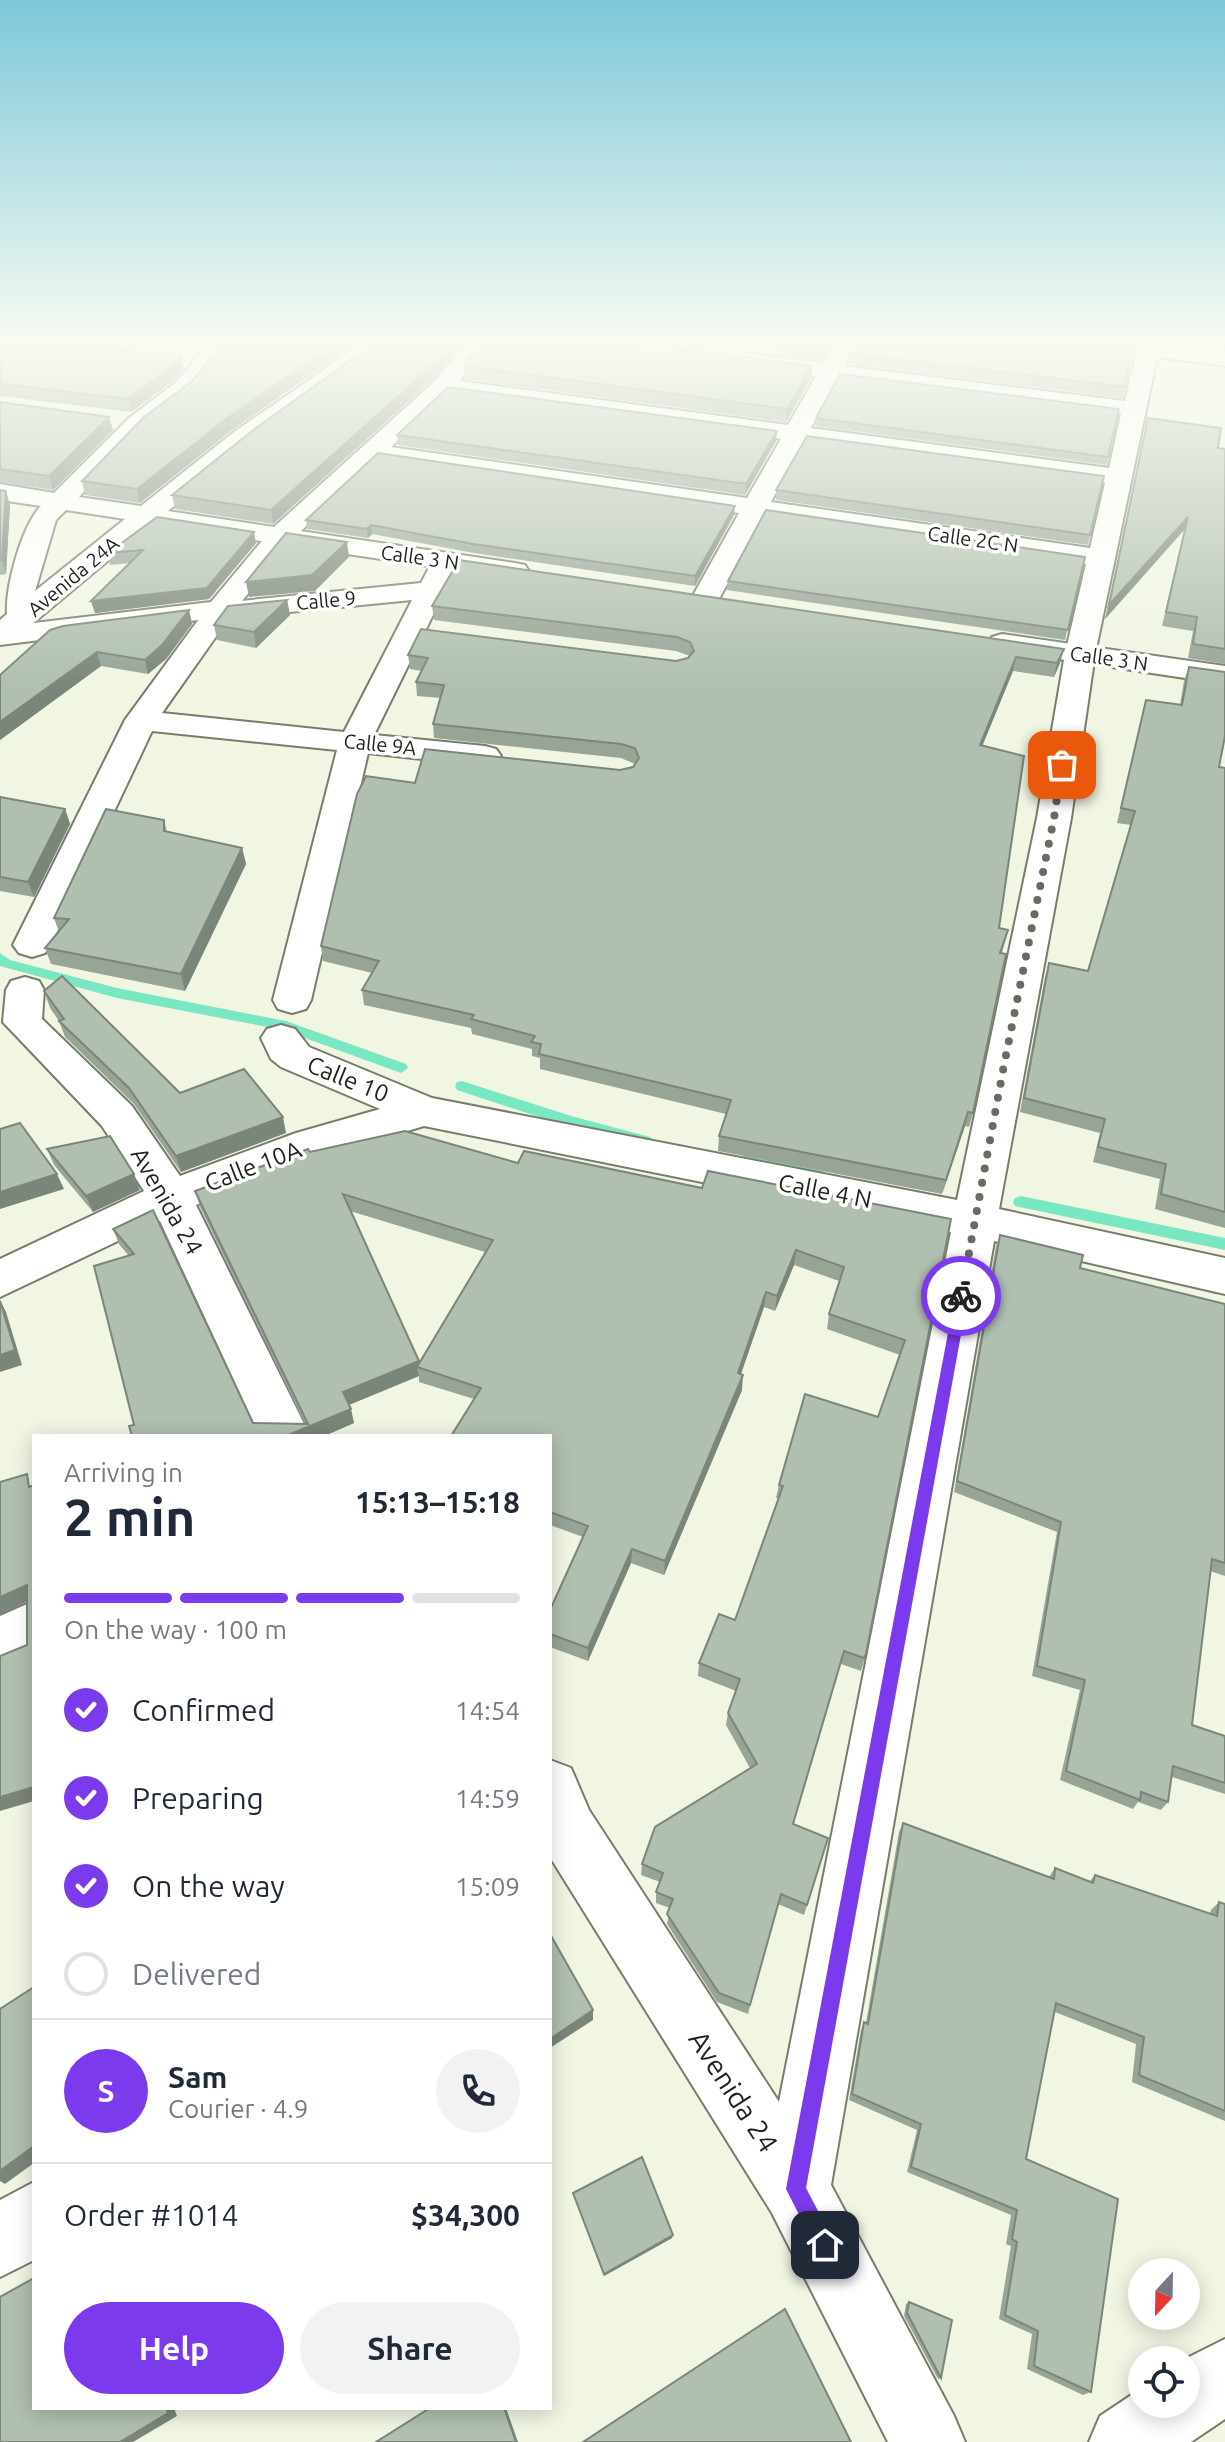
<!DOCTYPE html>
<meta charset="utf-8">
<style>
:root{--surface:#fff;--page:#f2f2f3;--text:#1f2937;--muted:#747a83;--line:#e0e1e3;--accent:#7c3aed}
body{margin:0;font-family:Ubuntu,sans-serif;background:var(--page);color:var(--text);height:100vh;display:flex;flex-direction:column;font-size:30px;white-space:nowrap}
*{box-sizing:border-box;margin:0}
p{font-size:26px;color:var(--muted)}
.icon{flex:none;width:44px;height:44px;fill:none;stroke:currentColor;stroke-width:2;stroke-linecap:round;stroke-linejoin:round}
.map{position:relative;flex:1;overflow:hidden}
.side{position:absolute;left:32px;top:1434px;width:520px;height:976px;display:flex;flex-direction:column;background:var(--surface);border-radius:0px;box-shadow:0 4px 20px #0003}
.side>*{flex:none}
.needle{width:52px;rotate:202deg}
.controls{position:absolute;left:1128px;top:2258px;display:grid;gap:16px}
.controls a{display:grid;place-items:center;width:72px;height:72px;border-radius:50%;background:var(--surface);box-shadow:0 4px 20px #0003;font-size:40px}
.pin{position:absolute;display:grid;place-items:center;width:68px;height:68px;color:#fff;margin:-34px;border-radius:16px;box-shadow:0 4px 12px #0006}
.courier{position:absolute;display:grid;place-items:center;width:80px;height:80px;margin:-40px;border:6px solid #7c3aed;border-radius:50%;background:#fff;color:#222;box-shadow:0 2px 10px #0007}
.head em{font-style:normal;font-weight:600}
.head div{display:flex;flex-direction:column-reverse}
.head{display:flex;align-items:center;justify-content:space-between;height:136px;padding:0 32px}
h1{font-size:52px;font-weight:600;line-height:60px}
.bar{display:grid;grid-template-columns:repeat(4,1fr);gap:12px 8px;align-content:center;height:96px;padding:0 32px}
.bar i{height:10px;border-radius:6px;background:var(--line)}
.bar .current{background:var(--accent)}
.bar p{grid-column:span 4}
.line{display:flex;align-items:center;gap:20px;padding:0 32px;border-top:2px solid var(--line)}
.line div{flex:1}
.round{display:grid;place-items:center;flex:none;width:84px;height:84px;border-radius:42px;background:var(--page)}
ol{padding:0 32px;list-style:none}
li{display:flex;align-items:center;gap:24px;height:88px}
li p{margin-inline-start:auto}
li .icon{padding:8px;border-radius:50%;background:var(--accent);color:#fff;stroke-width:4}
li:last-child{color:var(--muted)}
li i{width:44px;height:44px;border:4px solid var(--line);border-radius:50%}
.cta{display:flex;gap:16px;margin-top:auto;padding:16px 32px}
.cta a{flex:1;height:92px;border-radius:48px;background:var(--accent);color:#fff;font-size:32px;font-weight:600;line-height:92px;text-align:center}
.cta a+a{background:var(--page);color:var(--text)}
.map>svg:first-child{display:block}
</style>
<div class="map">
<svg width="1225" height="2442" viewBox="0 0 1225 2442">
<rect width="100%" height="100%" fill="#f0f6e2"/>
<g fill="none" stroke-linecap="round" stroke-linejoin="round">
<!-- stream -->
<g fill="#7ae7c3" fill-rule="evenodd">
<path d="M1182,345L1225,350V354L1185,349Z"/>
<path d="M0,953L10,960L117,988L286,1021L406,1064L408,1068L401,1073L283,1030L117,998L0,966Z"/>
<path d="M462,1081L571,1116L650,1137L653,1141L645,1146L563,1125L457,1090L455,1086L457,1082Z"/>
<path d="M749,1153L819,1163L827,1169L819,1175L744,1163L741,1159L744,1155Z"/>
<path d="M1021,1196L1225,1238V1250L1015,1206L1013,1202L1015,1198Z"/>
</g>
<!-- street casing -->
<g stroke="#787d6b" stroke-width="4">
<g id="street">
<path d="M209,344H232L191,393L145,428L79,497L141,506L234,432L361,344H387L252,442L168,511L274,527L435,381L466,344H489L459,381L788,425L816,376L619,351L608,344H674L823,363L834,344H854L844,366L1125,401L1136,354L1103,349L1100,344H1164L1225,352V366L1157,357L1095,654L1071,818L999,1209L1225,1258V1294L994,1241L831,2185L954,2416L965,2442H888L772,2213L550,1857V1760L571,1768L589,1810L779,2102L951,1232L424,1126L326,1155L196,1205L310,1436H260L160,1221L0,1297V1259L144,1191L102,1126L3,1022L6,990L11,981L25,977L39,981L44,990L42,1019L132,1106L180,1176L296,1133L380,1109L281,1067L271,1059L261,1038L267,1029L281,1025L295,1029L309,1047L432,1098L957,1200L1037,818L1065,654L1086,564L764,516L719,599L715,605L705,608L695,605L691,599L739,513L378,459L289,542L280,544L152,524L32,624L10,640L0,643V620L7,614C5,587 22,525 41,506L0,500V484L54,493L129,418L175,383ZM838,378L1121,414L1109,468L811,428ZM448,394L781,439L747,498L391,447ZM804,442L1105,483L1090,548L771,502ZM66,510L125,519L35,591L56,520Z"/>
<path d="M441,562L451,564L455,570L374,735L485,746L496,749L501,756L496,763L485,766L368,753L311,1000L306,1009L292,1013L278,1009L273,1000L337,750L152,731L51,945L45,953L32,957L19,953L13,945L125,720L210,604L421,583L431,564ZM412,600L344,732L162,713L229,618Z"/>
<path d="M34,1601V1655L0,1671V1616Z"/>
<path d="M34,2182V2260L0,2277V2200Z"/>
<path d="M1225,2339V2419L1191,2442H1089L1100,2416L1142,2388V2404H1186V2360H1183Z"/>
</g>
</g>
<!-- secondary casing -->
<g stroke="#787d6b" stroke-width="4">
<g id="secondary">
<path d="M280,528L515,563L525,565L529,571L525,577L515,579L287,545L230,616L0,645V627L211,602L271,530Z"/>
<path d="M1002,634L1225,666V684L992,649L987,643L992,637Z"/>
</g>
</g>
<!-- street -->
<use href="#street" fill="#fff" fill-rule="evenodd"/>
<!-- secondary -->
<use href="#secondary" fill="#fff" fill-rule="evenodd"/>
</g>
<!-- wall -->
<g fill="#97a496" fill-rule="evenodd">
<path d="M0,344L181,356L184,368L173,381L131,412L0,396Z"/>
<path d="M150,344H206L200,350Z"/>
<path d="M373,344H463L433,379L273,524L175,509L172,495Z"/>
<path d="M775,344H832L821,360L774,354Z"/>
<path d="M1133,346L1123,398L848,364L850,353Z"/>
<path d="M464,366L811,378L786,422L465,379Z"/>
<path d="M191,382L232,430L140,503L85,495L82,481Z"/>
<path d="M0,402L109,417L113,430L53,490L0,482Z"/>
<path d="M1119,409L1107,465L816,426V418Z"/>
<path d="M777,431L776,441L745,495L398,445L397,435Z"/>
<path d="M1145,431L1225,449V664L1188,658L1193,631L1162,626L1184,530L1105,619Z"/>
<path d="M1104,476L1088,545L776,500V490Z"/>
<path d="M0,490L10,505L6,574L0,575Z"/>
<path d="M734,515L695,586L474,553L372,534L368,538L307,529L306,520Z"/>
<path d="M157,517L256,543L209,599L95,613L91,601L130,563L110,565L108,553Z"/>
<path d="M1085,557L1065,640L727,590L728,581Z"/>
<path d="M459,560L1060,663L1054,677L1013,671L982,746L999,928L1008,930L1002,953L973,1113L969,1127L965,1126L942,1194L718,1151L719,1136L726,1114L540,1069V1058L532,1056V1049L472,1034L471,1028L364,1005L362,990L372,973L323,961L321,946L415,783L620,770L633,767L635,764L621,758L434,738L433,724L441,698L417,696L416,682L422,671L410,669L408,655L676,661L688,658L690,656L676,651L434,620L432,606Z"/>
<path d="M287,600L290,615L256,648L217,640L214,625Z"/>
<path d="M189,610L192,624L166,659L148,674L101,666L0,740V675Z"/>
<path d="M1189,667L1219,767L1225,768V1228L1155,1209L1160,1179L1093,1162L1100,1133L1020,1112L1045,977L1049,963L1088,971L1131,825L1117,823L1146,700L1180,705L1184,681Z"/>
<path d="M0,797L65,809L70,824L34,897L0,891Z"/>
<path d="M164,820L167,832L242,848L246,864L185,991L51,964L45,948L59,932L54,918Z"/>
<path d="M44,991L180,1093L286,1133L181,1172L134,1104L65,1037L59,1021L50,1008Z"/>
<path d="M47,1149L140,1190L93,1212L54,1165Z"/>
<path d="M310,1152L518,1163L702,1188L951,1219L866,1654L861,1671L841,1664L793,1825L828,1838L804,1915L778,1904L748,2014L717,2002L667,1924L670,1908L656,1903V1892L660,1882L641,1875L642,1864L750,1768L726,1725L728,1713L736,1691L698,1676L699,1663L735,1620L779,1499L776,1498L779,1485L878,1417L900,1355L827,1329L829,1314L839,1281L794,1265L775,1311L764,1307L741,1374L742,1390L664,1575L631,1563L588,1661L550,1647V1610L583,1537L550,1525V1436L474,1399L419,1382V1376L349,1405L354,1423L324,1436L134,1425L128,1255L119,1244L113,1229L153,1210L253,1423L305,1424L200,1207L195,1191ZM350,1211L485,1252L420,1362Z"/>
<path d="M1000,1235L1080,1268L1225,1304V1576L1210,1571L1192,1725L1225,1736V1794L1172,1777L1168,1802L1161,1810L1138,1802L1133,1809L1060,1780L1080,1690L1032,1676L1057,1532L954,1492L996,1246Z"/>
<path d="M903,1823L1049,1877L1055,1868L1090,1881L1095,1875L1210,1914L1211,1910L1219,1902L1225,1904V2121L1132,2082L1136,2044L1055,2012L1026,2159L1091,2392L1083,2395L1027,2369L1032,2334L999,2319L1011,2246L1006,2244L1011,2215L907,2172L917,2130L849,2100L861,2030L864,2022L866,2023L899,1832Z"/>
<path d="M573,2193L672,2238L604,2276Z"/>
<path d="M909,2302L941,2378L938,2379L904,2316L906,2304Z"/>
</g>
<!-- shaded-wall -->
<g fill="#7b867a">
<path d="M336,344H355L232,430L140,503L137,489L230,416Z"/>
<path d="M451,344H463L433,379L273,524L271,510Z"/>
<path d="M826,344H832L821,360L822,349Z"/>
<path d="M181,356L184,368L173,381L131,412L128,399Z"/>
<path d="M812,366L811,378L786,422L787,409Z"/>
<path d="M109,417L113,430L53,490L49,476Z"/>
<path d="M777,431L776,441L745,495L746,484Z"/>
<path d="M6,491L10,505L6,574L2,560Z"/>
<path d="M735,506L734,515L695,586V576Z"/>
<path d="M1188,517L1184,530L1105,619L1109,605Z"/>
<path d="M371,525L372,534L368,538L367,529Z"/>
<path d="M254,532L256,543L209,599L95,613L91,601Z"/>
<path d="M347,542L349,557L315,591L249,597L246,582Z"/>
<path d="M287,600L290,615L256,648L254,632Z"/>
<path d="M189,610L192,624L166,659L148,674L145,660Z"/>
<path d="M1064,649L1060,663L1054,677L1057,663Z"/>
<path d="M97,652L101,666L0,740V722Z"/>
<path d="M1016,657L1013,671L977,759L980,745Z"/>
<path d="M65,809L70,824L34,897L28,882Z"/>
<path d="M242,848L246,864L185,991L181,974Z"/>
<path d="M968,1112L965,1126L942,1194L946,1180Z"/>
<path d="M283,1117L286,1133L181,1172L176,1156Z"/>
<path d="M57,1174L64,1189L0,1209V1192Z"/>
<path d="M134,1174L140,1190L93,1212L86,1196Z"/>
<path d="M796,1250L794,1265L775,1311L777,1296Z"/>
<path d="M766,1292L764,1307L736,1388L738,1373Z"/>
<path d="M0,1300L6,1312L22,1365L0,1372Z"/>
<path d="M419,1361L421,1368L417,1367L419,1376L346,1406L343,1392Z"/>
<path d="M743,1375L742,1390L664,1575L665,1561Z"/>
<path d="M351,1409L354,1423L324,1436H286Z"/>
<path d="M632,1549L631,1563L588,1661V1648Z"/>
<path d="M27,1585L34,1598L0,1615V1597Z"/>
<path d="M34,1787V1801L0,1811V1797Z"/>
<path d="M593,2010V2020L550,2048V2039Z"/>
<path d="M34,2146V2163L5,2184L0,2181V2171Z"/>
<path d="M673,2235L672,2238L604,2276V2274Z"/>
<path d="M166,2408H174L177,2416L133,2442H120Z"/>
<path d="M504,2408H506L518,2442H516Z"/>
</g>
<!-- building -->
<g fill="#b0bfaf" stroke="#7b867a" stroke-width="2">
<path d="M0,344H81L181,356L170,368L128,399L0,384Z"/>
<path d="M223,344H336L230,416L137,489L82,481L144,417L191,382Z"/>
<path d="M373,344H451L432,366L271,510L172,495L252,431Z"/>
<path d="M481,344H608L670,354L675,348L812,366L787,409L464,366Z"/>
<path d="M782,344H826L822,349Z"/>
<path d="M854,344H1122L1133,346L1125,387L850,353Z"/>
<path d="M840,374L1119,409L1108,457L816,418Z"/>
<path d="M448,387L777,431L746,484L397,435Z"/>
<path d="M0,402L109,417L49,476L0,469Z"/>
<path d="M1148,418L1221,428L1218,448L1225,449V649L1193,644L1197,617L1166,612L1188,517L1109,605Z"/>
<path d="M807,436L1104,476L1090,535L776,490Z"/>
<path d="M378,453L735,506L695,576L473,544L371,525L367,529L306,520Z"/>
<path d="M0,490L6,491L2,560H0Z"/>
<path d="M766,510L1085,557L1068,630L728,581Z"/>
<path d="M157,517L254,532L207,588L91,601L143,550L108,553Z"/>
<path d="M286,533L347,542L312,575L246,582Z"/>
<path d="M459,560L1064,649L1057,663L1016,657L980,745L1024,756L999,928L1008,930L1000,953L1006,954L973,1113L968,1112L946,1180L719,1136L731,1100L539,1054L541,1044L531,1042L535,1036L471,1019L474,1015L362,990L379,961L321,946L357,794L366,776L415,783L425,749L620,770L633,767L639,758L635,748L621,744L433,724L444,685L416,682L428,658L408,655L421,629L676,661L688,658L694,651L690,642L677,637L432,606Z"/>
<path d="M287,600L254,632L214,625L228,606Z"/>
<path d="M189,610L162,645L145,660L97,652L0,722V675L50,630L63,626Z"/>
<path d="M1189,667L1225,672V736L1219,767L1225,768V1212L1161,1194L1166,1164L1098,1147L1105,1119L1024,1098L1049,963L1088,971L1135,811L1121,808L1146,700L1182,705Z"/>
<path d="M0,797L65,809L28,882L0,877Z"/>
<path d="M106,809L164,820V831L242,848L181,974L45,948L69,919L54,918Z"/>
<path d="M62,976L180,1093L244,1069L283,1117L176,1156L129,1088L59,1021L64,1019L44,991Z"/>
<path d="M20,1123L57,1174L0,1192V1129Z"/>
<path d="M405,1131L518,1163L524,1151L702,1188L708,1171L951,1219L866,1654L864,1658L844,1651L793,1824L828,1838L807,1905L781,1894L750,2005L719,1993L667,1914L673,1899L656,1892L663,1873L642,1864L655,1827L757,1764L728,1713L740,1679L699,1663L719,1614L735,1620L783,1486L779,1485L805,1394L878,1417L905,1340L829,1314L844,1267L796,1250L777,1296L766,1292L738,1373L743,1375L665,1561L632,1549L588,1648L550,1634V1610L588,1526L550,1512V1436H451L481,1388L417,1367L493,1240L343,1194L419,1361L343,1392L351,1409L286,1436H132L129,1426L134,1425L94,1266L134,1254L113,1229L153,1210L253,1423L308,1424L195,1191L308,1149L310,1152Z"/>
<path d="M110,1136L134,1174L86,1196L47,1149Z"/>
<path d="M1000,1235L1083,1255L1080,1268L1225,1304V1563L1212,1559L1192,1725L1225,1736V1783L1173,1766L1168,1802L1141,1792L1140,1800L1066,1771L1085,1680L1037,1666L1061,1522L957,1481Z"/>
<path d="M0,1301L15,1350L0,1355Z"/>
<path d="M27,1474L29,1487L34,1485V1787L0,1797V1656L27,1645V1585L0,1597V1482Z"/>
<path d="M903,1823L1054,1879L1055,1868L1093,1883L1095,1875L1217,1916L1219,1902L1225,1904V2111L1139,2075L1144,2037L1056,2003L1026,2159L1118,2199L1091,2392L1034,2366L1038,2331L1005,2315L1017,2242L1012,2239L1017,2210L911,2167L921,2124L852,2094L864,2022L868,2024Z"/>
<path d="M550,1934L593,2010L550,2039Z"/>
<path d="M34,1987V2146L0,2171V2009Z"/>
<path d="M642,2157L673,2235L604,2274L573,2193Z"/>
<path d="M34,2278V2408H166L168,2413L120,2442H0V2297Z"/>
<path d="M909,2302L952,2320L941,2378L907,2313Z"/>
<path d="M785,2309L851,2442H583Z"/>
<path d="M430,2408H504L516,2442H376Z"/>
</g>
<!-- sky -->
<linearGradient id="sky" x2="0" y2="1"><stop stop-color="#7cc8d9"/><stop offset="0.5" stop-color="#f8fbf2"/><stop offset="1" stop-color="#f8fbf2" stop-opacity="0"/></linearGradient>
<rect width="1225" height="686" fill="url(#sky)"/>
<!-- route -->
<path fill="#7c3aed" d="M961,1290L968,1296L806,2188L836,2245L833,2252L825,2255L818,2252L786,2189L955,1296Z"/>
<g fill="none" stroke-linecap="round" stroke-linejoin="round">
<!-- done -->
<path stroke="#686c60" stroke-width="8" stroke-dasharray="0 14.4" d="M961,1296L1004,1065L1054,818L1062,765"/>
</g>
<g text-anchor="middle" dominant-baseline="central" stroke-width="7" stroke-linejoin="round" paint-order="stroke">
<!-- far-street labels -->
<g font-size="20" fill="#1f211a" stroke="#fff">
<text transform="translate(973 539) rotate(8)">Calle 2C N</text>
<text transform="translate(420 557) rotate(8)">Calle 3 N</text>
<text transform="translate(73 576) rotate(-40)">Avenida 24A</text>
<text transform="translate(326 600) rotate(-5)">Calle 9</text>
<text transform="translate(1109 658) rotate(8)">Calle 3 N</text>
<text transform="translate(380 744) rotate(6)">Calle 9A</text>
</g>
<!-- street labels -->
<g font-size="24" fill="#1f211a" stroke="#fff">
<text transform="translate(348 1079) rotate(22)">Calle 10</text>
<text transform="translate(253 1166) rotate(-21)">Calle 10A</text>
<text transform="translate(825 1191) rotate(11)">Calle 4 N</text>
<text transform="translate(167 1201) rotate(60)">Avenida 24</text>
</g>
<!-- near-street labels -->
<g font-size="28" fill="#1f211a" stroke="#fff">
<text transform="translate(734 2091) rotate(57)">Avenida 24</text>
</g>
</g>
</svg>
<div class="controls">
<a><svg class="needle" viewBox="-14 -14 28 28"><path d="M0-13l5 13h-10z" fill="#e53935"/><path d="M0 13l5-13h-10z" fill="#747a83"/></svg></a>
<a><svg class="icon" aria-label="locate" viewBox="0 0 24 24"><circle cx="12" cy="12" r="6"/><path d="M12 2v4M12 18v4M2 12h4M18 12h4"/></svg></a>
</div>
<div class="pin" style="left:1062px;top:765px;background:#ea580c"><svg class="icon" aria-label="bag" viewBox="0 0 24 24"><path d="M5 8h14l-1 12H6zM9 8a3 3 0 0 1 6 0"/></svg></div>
<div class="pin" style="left:825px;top:2245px;background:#1f2937"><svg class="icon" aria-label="home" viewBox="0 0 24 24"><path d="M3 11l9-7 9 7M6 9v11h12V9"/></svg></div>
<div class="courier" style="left:961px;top:1296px"><svg class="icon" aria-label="bike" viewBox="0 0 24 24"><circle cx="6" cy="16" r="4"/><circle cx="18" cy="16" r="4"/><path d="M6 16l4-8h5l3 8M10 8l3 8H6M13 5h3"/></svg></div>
<section class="side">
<div class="head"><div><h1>2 min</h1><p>Arriving in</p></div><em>15:13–15:18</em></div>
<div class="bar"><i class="current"></i><i class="current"></i><i class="current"></i><i></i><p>On the way · 100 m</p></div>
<ol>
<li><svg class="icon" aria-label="check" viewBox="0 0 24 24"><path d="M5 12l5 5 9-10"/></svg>Confirmed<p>14:54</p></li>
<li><svg class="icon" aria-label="check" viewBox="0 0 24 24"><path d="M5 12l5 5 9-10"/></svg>Preparing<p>14:59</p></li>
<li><svg class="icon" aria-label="check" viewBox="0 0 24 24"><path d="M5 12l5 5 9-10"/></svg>On the way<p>15:09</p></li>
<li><i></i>Delivered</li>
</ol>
<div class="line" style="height:144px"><b class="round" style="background:var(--accent);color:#fff">S</b><div><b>Sam</b><p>Courier · 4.9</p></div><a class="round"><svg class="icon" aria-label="phone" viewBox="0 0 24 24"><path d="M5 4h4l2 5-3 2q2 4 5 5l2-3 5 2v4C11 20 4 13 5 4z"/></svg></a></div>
<div class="line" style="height:104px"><div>Order #1014</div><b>$34,300</b></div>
<div class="cta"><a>Help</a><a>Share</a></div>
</section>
</div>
